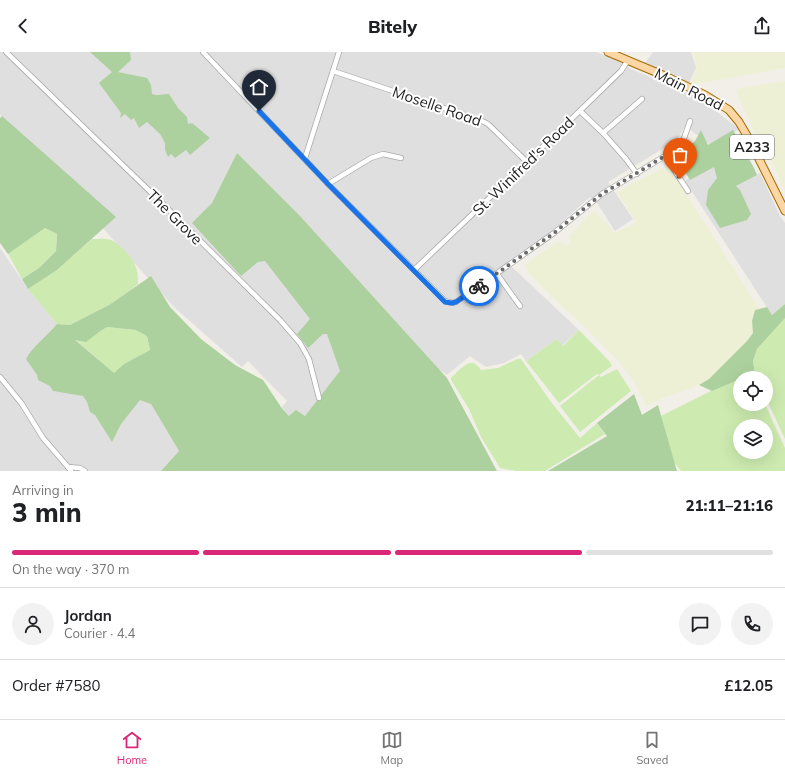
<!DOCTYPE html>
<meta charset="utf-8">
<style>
:root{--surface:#fff;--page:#f2f2f2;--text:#202124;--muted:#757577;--line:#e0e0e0;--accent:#db2777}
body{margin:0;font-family:Mulish,sans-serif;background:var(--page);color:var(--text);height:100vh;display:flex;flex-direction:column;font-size:15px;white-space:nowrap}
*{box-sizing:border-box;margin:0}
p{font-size:13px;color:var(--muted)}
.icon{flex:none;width:22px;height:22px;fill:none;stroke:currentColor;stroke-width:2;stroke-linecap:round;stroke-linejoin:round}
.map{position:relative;height:419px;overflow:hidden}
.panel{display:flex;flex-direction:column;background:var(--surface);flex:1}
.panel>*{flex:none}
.fabs{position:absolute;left:733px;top:319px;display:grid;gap:8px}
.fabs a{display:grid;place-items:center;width:40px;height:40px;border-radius:50%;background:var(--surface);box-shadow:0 4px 16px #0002;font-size:20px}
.pin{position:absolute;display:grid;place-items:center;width:34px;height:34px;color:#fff;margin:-41px -17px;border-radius:50% 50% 50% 0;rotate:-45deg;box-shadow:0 0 4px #0007}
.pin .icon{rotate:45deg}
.courier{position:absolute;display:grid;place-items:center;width:40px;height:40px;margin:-20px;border:3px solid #1a73e8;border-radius:50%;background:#fff;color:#222;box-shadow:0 1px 5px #0007}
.head em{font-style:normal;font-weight:800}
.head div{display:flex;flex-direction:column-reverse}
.head{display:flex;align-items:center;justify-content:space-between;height:68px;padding:0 12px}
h1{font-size:26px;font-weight:800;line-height:30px}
.bar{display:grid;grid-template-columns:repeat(4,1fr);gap:6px 4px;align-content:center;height:48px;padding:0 12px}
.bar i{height:5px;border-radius:3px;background:var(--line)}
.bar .on{background:var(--accent)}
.bar p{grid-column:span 4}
.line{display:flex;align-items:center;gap:10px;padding:0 12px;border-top:1px solid var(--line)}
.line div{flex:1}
.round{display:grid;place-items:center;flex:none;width:42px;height:42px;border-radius:21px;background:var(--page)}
header{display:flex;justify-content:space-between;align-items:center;height:52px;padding:0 12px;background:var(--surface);font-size:18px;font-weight:800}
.tabs{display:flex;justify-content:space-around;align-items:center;height:56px;border-top:1px solid var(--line);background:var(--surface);font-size:11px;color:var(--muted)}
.tabs a{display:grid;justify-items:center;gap:2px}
.tabs .on{color:var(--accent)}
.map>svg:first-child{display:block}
</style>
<header><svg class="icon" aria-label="back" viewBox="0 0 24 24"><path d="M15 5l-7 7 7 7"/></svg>Bitely<svg class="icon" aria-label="share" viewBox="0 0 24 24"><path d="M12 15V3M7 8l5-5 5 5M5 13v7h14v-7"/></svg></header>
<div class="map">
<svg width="785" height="419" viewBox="0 0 785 419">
<rect width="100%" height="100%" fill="#f2efe9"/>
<!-- residential -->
<g fill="#e0dfdf">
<path d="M0,0H596L616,8L631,17L699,46L739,77L715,96L685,74L677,88L608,130L633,167L615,179L597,151L590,145L552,179L508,209L511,214L579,278L562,294L557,287L526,309L521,302L504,311L486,315L470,304L447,323L412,298L327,278L348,312L318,353L302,366L290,365L282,355L287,349L248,309L242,315L174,255L0,62Z"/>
<path d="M653,0H691L696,16L689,31L645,11Z"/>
<path d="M713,108L729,138L760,121L780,164L785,171V252L772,263L685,129Z"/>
<path d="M0,196L28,237L57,272L151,352L179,399L161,419H0Z"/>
</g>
<!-- farmland -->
<g fill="#eef0d5">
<path d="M692,0H785V16L690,33L697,16Z"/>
<path d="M785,29V140L774,114L767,104L742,54L736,37Z"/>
<path d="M668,114L687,143L759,257L755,258L752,268L753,281L747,289L709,327L699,333L663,346L647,354L632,327L619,310L583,273L552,245L529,221L525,214L534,206L557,190L562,191L566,194L570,190L569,184L594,159L608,173L613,181L631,174L636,169L617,140L643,126Z"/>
</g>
<!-- grass -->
<g fill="#cdebb0" fill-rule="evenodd">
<path d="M45,176L57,182L56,199L39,216L22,227L8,202Z"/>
<path d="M92,187C98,187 106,186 111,188C119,191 132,205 135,213C138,219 138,225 138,232L129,239L109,253L90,263L70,273L57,272L28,237L57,218Z"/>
<path d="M785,266V387L766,346V326H757L755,323L753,309L757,297Z"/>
<path d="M107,275L137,278L147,284L150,298L124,312L114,321L75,287L99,280Z"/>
<path d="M579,278L610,310L612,314L599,323L601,325L617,317L631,339L580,380L560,354L599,323L597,322L559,351L526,309L557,287L563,294Z"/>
<path d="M518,307H521L551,350L580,386L597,371L605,382L545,419H516L500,416L481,385L469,357L451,328V326C456,321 467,309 473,311C476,312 479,315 481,318L498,316L515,308Z"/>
<path d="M740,327V352H765L785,396V419H681L674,410L661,364L717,336ZM740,374H766V400H740Z"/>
</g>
<!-- forest -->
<g fill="#add19e" fill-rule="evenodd">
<path d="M90,0H130L131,8L118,20L147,26L151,33L152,42C157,44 163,42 169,42L178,56L187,65L188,72L192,71L210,86L190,103L186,98L175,106L171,102L168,105L165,98V91L160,82L147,70L139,76L134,66L131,68L125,62L120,66L121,61L99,31L112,20Z"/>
<path d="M2,64L116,165L57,218L28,237L22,227L39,216L56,199L57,182L45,176L8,202L0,191V66Z"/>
<path d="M701,78L708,93L733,78L754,116L757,123L736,134L740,138L751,162L747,168L720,176L706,153L708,138L717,126L714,115L690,128L676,105L695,89Z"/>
<path d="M237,101L300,164L447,326L497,419H500H161L179,399L151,352L140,348L121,372L112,390L95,363L90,360L87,350L83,344L53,339L50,334L38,328L37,323L26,307C33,294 47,284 57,272L70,273L109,253L151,224L170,255L201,287L235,313L263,328L281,355L289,364L296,358L305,364L340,319L327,282H323L308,296L297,282L310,267L265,209L258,210L241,224L192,171L212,151ZM107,275L136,278L147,284L150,298L124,312L114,321L75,288L86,290L99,280Z"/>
<path d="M785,252V266L757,297L753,309L755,323L753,326H740V327L712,339L699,333L709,327L747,289L753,281L752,269L755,258L767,255L772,263Z"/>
<path d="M634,342L642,363L658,353L677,419H548L607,384L597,371Z"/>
</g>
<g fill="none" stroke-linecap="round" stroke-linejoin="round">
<!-- minor casing -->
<g stroke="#a9a9a9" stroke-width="6">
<g id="minor">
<path d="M6,0L163,152L280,268L300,291L309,307L319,346"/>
<path d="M203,0L328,132L445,249L452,251L456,250L554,181L602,142L665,104L682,92L690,69"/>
<path d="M333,19L480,68L488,72L527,110"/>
<path d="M580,59L603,81L626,107L637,122"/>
<path d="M603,81L642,47"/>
<path d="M665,104L688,139"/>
<path d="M305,106L339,0"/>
<path d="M328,132L371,106L383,102L401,106"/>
<path d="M414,218L527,110L621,19L628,8"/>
<path d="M497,222L520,254"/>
<path d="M0,325L22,352L43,386L68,415L71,419"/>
<path d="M68,415L80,416L85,419"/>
</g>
</g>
<!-- primary casing -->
<g stroke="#a06b00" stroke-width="9">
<path id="primary" d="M608,0L665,24L705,43L729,58L739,70L749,87L785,159"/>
</g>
<!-- minor -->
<use href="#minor" stroke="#fff" stroke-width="4.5"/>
<!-- primary -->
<use href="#primary" stroke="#fcd6a4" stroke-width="7"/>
</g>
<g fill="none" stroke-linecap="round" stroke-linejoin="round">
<!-- done -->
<path stroke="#6b6a68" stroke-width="4" stroke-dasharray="0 7.2" d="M479,234L554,181L602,142L665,104L680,127"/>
<!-- route -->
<path stroke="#1a73e8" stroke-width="5" d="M259,59L328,132L445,250L452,251L456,250L479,234"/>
</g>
<g text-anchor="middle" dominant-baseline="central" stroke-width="4" stroke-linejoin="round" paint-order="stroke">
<!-- shield labels -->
<rect fill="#fff" stroke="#646464" stroke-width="1" x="730" y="83" width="44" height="24" rx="3"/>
<g font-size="14" font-weight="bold" fill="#222">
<text x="752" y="95">A233</text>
</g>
<!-- street labels -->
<g font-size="15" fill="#222" stroke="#fff">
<text transform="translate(689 37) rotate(27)">Main Road</text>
<text transform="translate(437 54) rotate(19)">Moselle Road</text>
<text transform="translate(523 114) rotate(-44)">St. Winifred's Road</text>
<text transform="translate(175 165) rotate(45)">The Grove</text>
</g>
</g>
</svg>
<div class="fabs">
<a><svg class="icon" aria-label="locate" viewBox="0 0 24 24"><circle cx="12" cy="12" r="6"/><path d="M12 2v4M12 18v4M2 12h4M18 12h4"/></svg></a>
<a><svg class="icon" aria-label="layers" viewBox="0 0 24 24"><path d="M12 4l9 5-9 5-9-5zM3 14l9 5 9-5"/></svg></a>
</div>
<div class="pin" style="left:680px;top:127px;background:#ea580c"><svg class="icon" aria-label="bag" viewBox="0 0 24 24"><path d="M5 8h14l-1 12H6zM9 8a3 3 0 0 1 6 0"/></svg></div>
<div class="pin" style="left:259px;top:59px;background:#1f2937"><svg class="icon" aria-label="home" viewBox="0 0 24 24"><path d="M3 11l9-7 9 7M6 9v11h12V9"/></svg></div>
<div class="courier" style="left:479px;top:234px"><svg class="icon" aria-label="bike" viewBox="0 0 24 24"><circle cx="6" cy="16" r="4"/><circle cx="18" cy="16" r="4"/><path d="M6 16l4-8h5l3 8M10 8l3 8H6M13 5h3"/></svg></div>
</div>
<section class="panel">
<div class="head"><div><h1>3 min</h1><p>Arriving in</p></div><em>21:11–21:16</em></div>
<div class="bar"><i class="on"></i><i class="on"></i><i class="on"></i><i></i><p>On the way · 370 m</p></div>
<div class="line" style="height:72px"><a class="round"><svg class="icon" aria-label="person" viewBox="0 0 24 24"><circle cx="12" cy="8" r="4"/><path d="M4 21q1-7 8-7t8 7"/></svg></a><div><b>Jordan</b><p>Courier · 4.4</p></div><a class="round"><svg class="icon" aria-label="chat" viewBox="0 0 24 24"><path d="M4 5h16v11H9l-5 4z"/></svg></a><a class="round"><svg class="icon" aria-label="phone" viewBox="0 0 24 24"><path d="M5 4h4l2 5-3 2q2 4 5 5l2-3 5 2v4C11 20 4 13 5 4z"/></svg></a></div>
<div class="line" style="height:52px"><div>Order #7580</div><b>£12.05</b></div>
</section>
<nav class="tabs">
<a class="on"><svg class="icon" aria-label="home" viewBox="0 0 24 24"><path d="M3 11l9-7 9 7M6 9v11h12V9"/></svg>Home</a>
<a><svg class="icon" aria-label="map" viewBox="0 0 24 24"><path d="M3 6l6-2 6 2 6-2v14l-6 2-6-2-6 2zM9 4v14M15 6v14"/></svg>Map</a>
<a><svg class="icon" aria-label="saved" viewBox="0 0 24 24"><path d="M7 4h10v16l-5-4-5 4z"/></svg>Saved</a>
</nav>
